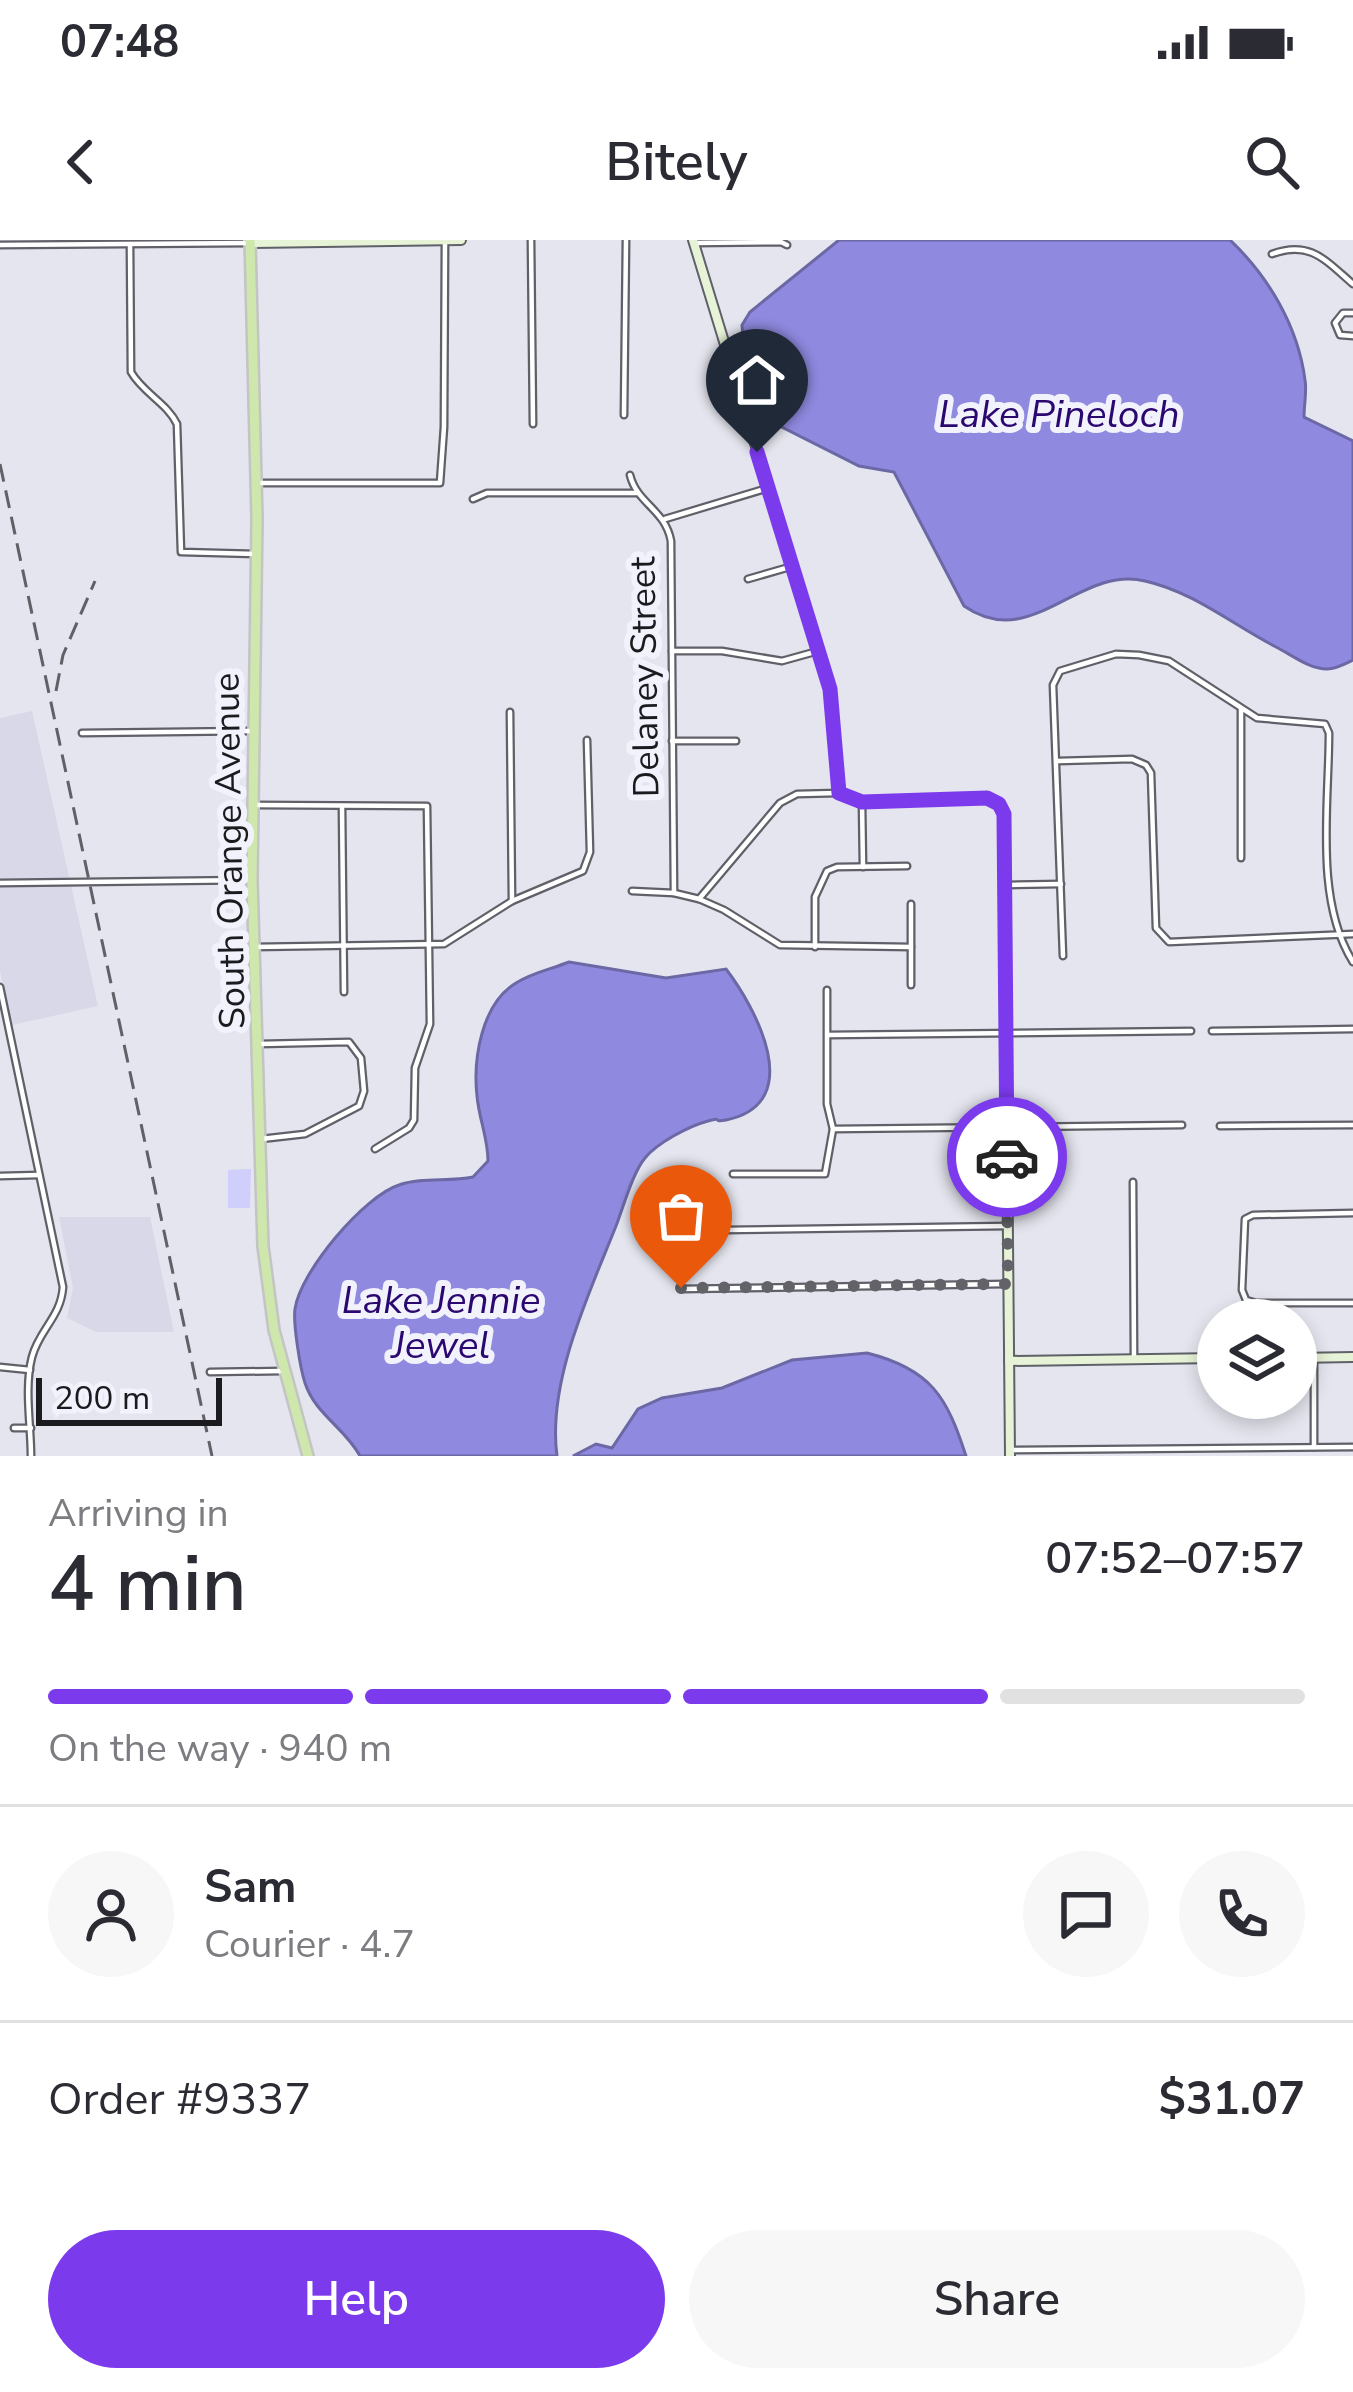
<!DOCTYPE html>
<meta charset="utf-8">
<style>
:root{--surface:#fff;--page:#f7f7f7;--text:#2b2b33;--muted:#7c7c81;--line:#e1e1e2;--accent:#7c3aed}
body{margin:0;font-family:"Nunito Sans",sans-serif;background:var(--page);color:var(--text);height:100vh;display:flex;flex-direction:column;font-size:45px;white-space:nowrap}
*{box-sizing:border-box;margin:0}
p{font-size:39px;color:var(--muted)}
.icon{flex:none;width:66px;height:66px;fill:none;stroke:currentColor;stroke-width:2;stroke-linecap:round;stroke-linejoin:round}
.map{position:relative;height:1216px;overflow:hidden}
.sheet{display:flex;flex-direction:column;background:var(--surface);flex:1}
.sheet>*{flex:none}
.tools{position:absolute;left:1197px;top:1059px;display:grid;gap:24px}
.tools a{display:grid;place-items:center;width:120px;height:120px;border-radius:50%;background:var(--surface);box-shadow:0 6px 18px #0003;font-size:60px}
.scale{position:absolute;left:36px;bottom:30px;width:186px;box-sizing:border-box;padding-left:12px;border:6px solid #1b1b1f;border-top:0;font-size:33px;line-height:42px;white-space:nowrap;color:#1b1b1f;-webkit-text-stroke:9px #f2f2fc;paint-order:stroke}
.pin{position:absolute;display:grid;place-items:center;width:102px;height:102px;color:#fff;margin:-123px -51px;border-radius:50% 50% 50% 0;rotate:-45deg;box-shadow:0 0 12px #0007}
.pin .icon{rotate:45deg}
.courier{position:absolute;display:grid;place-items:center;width:120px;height:120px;margin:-60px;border:9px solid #7c3aed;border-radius:50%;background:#fff;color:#222;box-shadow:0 3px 15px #0007}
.head em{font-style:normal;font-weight:600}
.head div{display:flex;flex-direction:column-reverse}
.head{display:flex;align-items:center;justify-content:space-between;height:204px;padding:0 48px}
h1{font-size:78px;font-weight:600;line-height:90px}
.bar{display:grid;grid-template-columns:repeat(4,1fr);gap:18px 12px;align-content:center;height:144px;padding:0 48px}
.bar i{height:15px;border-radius:9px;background:var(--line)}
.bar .on{background:var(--accent)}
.bar p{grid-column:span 4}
.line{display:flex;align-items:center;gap:30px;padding:0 48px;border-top:3px solid var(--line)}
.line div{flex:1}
.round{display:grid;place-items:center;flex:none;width:126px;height:126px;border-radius:63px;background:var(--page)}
.action{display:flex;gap:24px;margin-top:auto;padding:24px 48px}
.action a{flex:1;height:138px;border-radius:72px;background:var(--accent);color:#fff;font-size:48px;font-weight:600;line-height:138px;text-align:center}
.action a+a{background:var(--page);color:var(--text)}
.status{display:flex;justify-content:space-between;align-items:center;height:84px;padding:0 60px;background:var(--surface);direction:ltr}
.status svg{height:33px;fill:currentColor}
header{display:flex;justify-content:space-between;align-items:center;height:156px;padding:0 48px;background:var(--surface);font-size:54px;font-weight:600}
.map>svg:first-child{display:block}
</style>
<div class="status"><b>07:48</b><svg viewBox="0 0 49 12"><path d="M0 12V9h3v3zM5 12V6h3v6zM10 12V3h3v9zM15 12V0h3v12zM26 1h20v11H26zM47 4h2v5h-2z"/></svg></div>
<header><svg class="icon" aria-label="back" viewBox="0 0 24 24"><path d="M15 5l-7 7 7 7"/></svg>Bitely<svg class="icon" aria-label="search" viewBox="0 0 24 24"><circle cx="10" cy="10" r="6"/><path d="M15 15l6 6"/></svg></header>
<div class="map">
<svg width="1353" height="1216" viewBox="0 0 1353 1216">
<rect width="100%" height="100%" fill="#e5e5ef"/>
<!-- built -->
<g fill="#d8d8e9">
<path d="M32,471L98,766L12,785L0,731V478Z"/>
<path d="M59,977H150L174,1092H96L67,1078L73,1048Z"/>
</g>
<!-- green -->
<path fill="#d0cffc" d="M251,929L250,968H228V930Z"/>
<!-- water -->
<g fill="#8f89df" stroke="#6c68a5" stroke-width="3">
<path d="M839,0H1230C1268,36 1298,86 1305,140C1307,151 1304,165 1304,177L1353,201V420C1345,424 1336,429 1327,429C1309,429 1292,415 1276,407C1233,385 1194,352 1145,341C1078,325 1032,413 964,366L894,232L859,226L770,181L760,164L745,121L742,85L750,72Z"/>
<path d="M569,722L666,738L726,729C755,767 808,863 726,880C710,883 725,876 708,881C689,886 657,903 645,918C633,932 623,968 616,986C589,1054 547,1142 557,1216H360C345,1188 315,1174 305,1143C300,1128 293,1083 295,1069C300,1032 364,956 399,945C422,937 449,942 473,937L488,921C488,898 479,879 477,856C473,820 481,764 516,743C531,733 552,729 569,722Z"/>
<path d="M867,1113C931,1129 947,1157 966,1216H573L596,1204L612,1208L638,1169L662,1158L722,1148L792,1120Z"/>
</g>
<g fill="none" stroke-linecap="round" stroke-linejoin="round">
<!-- street casing -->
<g stroke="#606068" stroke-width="9">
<g id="street">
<path d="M531,0L533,184"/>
<path d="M694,3L781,2L787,5"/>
<path d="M130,4L131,132C143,153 167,163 177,184L181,312L256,314"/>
<path d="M0,5L250,3"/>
<path d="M1272,14C1310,0 1325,20 1353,44"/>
<path d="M1353,73H1343L1335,83L1340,95L1353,96"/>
<path d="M624,175L626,0"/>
<path d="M630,235C637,264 665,269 671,301L674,653"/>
<path d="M256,243H440L444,187L445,1"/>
<path d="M473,259L487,253H637"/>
<path d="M665,279L768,248"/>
<path d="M748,339L793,326"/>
<path d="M672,411H722L782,421L818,411"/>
<path d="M1241,469V618"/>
<path d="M510,472L512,661"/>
<path d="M82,493L250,491"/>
<path d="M672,501H736"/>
<path d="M1058,521L1132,519L1146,525L1151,533L1156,688L1169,702L1353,694"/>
<path d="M862,562L863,627"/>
<path d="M253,565L427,566L430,784L415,828L414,880L409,888L375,909"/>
<path d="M342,566L344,752"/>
<path d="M0,643L252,640"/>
<path d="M1007,645L1061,644"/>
<path d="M632,651L674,653L699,659L724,670L780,705L911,707"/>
<path d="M699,659L780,563L797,554L838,553"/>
<path d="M911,664V745"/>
<path d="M254,707L444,704L512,661L583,631L590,612L587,500"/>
<path d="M815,707V657L827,631L837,627L907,626"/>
<path d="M1063,716L1053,445L1060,431L1116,414L1139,415L1169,421L1257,478L1325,484L1329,493C1329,564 1314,660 1353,722"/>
<path d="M0,747L63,1047C61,1077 39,1090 32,1117C24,1148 31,1185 31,1216"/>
<path d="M1212,791L1353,789"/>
<path d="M828,795L1191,791"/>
<path d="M259,804L349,802L361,818L364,851L359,866L305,894L261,899"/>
<path d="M1220,886L1353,885"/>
<path d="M833,889L1182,885"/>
<path d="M733,934H825L833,889L827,864V750"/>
<path d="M0,936L39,935"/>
<path d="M1133,942L1134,1116"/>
<path d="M1353,973L1253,975L1245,979L1242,1050L1246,1060L1256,1063H1353"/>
<path d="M724,990L1008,986"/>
<path d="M681,1049L1006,1044"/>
<path d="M1314,1117V1207"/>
<path d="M0,1127L30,1130"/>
<path d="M210,1132L283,1131"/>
<path d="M14,1188H31"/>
<path d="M1009,1210L1353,1207"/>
</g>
</g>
<!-- secondary casing -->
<g stroke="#606068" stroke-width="12">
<g id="secondary">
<path d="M693,0L830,449L840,553L862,562L987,558L999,564L1004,574L1010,1216"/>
<path d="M250,3L461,0"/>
<path d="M1296,1118L1353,1117"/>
<path d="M1009,1121L1218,1118"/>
</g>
</g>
<!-- primary casing -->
<g stroke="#c4c4c5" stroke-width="14">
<path id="primary" d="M250,0L257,279L252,640L263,1006L274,1090L308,1216"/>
</g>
<!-- street -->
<use href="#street" stroke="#fff" stroke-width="4.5"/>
<!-- secondary -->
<use href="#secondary" stroke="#e6f3d6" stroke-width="8"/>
<!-- primary -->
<use href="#primary" stroke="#cde7ac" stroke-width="9"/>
<!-- rail -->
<g stroke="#606066" stroke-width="3" stroke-dasharray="18 9" stroke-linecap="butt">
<path d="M0,224L212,1216"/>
<path d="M56,451L63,415L95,341"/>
</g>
</g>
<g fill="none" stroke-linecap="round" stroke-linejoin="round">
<!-- done -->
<path stroke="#626268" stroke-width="12" stroke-dasharray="0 21.6" d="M681,1048L1008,1044L1007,917"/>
<!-- route -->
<path stroke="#7c3aed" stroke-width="15" d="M757,212L830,449L839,553L862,562L987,558L999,564L1004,574L1007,917"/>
</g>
<g text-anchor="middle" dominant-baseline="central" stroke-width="12" stroke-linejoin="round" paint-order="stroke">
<!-- street labels -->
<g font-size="36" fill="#1b1b1f" stroke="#f2f2fc">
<text transform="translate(645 437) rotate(-91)">Delaney Street</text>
<text transform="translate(230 611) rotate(-91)">South Orange Avenue</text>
</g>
<!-- water labels -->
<g font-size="39" font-style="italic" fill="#2a0870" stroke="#f2f2fc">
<text x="1059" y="174">Lake Pineloch</text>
<text x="441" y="1060">Lake Jennie<tspan x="441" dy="45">Jewel</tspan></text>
</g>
</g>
</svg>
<div class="tools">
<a><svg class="icon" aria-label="layers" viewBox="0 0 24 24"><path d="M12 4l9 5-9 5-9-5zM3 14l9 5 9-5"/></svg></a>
</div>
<div class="scale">200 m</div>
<div class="pin" style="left:681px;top:1048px;background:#ea580c"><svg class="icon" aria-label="bag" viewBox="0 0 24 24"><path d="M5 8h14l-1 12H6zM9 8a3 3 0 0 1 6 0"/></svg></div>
<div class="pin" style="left:757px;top:212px;background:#1f2937"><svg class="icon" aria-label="home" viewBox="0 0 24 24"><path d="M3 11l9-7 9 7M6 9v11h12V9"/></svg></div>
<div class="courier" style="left:1007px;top:917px"><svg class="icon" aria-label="car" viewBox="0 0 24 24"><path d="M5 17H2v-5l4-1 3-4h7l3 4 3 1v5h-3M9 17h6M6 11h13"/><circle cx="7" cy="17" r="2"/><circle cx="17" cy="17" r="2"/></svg></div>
</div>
<section class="sheet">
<div class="head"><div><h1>4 min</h1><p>Arriving in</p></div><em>07:52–07:57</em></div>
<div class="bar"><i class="on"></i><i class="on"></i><i class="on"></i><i></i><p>On the way · 940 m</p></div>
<div class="line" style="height:216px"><a class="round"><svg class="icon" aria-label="person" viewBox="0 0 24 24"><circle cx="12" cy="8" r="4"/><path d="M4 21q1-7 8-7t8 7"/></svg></a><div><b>Sam</b><p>Courier · 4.7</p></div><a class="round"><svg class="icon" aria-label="chat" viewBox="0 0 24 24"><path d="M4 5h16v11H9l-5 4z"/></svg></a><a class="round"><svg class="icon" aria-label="phone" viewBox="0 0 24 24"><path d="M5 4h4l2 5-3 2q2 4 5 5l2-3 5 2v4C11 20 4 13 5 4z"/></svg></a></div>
<div class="line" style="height:156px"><div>Order #9337</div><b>$31.07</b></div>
<div class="action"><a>Help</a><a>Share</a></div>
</section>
